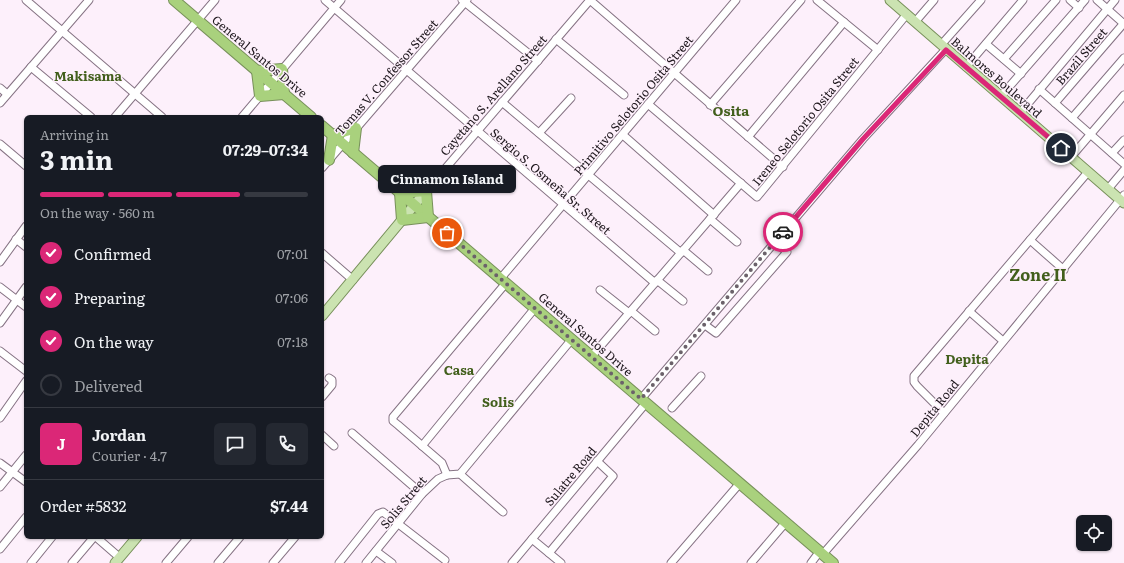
<!DOCTYPE html>
<meta charset="utf-8">
<style>
:root{--surface:#171b24;--page:#242831;--text:#f1f3f6;--muted:#9ea1a6;--line:#363941;--accent:#db2777}
body{margin:0;font-family:Literata,serif;background:var(--page);color:var(--text);height:100vh;display:flex;flex-direction:column;font-size:15px;white-space:nowrap}
*{box-sizing:border-box;margin:0}
p{font-size:13px;color:var(--muted)}
.icon{flex:none;width:22px;height:22px;fill:none;stroke:currentColor;stroke-width:2;stroke-linecap:round;stroke-linejoin:round}
.map{position:relative;flex:1;overflow:hidden}
.panel{position:absolute;left:24px;top:115px;width:300px;height:424px;display:flex;flex-direction:column;background:var(--surface);border-radius:6px;box-shadow:0 1px 3px #0004}
.panel>*{flex:none}
.controls{position:absolute;left:1076px;top:515px;display:grid;gap:8px}
.controls a{display:grid;place-items:center;width:36px;height:36px;border-radius:6px;background:var(--surface);box-shadow:0 1px 3px #0004;font-size:20px}
.pin{position:absolute;display:grid;place-items:center;width:34px;height:34px;color:#fff;margin:-17px;border:2px solid #fff;border-radius:50%;box-shadow:0 1px 4px #0007}
.courier{position:absolute;display:grid;place-items:center;width:40px;height:40px;margin:-20px;border:3px solid #db2777;border-radius:50%;background:#fff;color:#222;box-shadow:0 1px 5px #0007}
.bubble{position:absolute;height:28px;border-radius:6px;background:var(--surface);box-shadow:0 1px 3px #0004;font-size:13px;font-weight:700;line-height:28px;text-align:center}
.summary em{font-style:normal;font-weight:700}
.summary div{display:flex;flex-direction:column-reverse}
.summary{display:flex;align-items:center;justify-content:space-between;height:68px;padding:0 16px}
h1{font-size:26px;font-weight:700;line-height:30px}
.bar{display:grid;grid-template-columns:repeat(4,1fr);gap:6px 4px;align-content:center;height:48px;padding:0 16px}
.bar i{height:5px;border-radius:3px;background:var(--line)}
.bar .active{background:var(--accent)}
.bar p{grid-column:span 4}
.line{display:flex;align-items:center;gap:10px;padding:0 16px;border-top:1px solid var(--line)}
.line div{flex:1}
.round{display:grid;place-items:center;flex:none;width:42px;height:42px;border-radius:6px;background:var(--page)}
ol{padding:0 16px;list-style:none}
li{display:flex;align-items:center;gap:12px;height:44px}
li p{margin-inline-start:auto}
li .icon{padding:4px;border-radius:50%;background:var(--accent);color:#fff;stroke-width:4}
li:last-child{color:var(--muted)}
li i{width:22px;height:22px;border:2px solid var(--line);border-radius:50%}
.map>svg:first-child{display:block}
</style>
<div class="map">
<svg width="1124" height="563" viewBox="0 0 1124 563">
<rect width="100%" height="100%" fill="#fdf0fb"/>
<g fill="none" stroke-linecap="round" stroke-linejoin="round">
<!-- minor casing -->
<g stroke="#867384" stroke-width="9">
<g id="minor">
<path d="M26,0L162,117"/>
<path d="M325,0L655,283"/>
<path d="M462,0L538,61"/>
<path d="M590,0L783,167"/>
<path d="M817,0L878,50"/>
<path d="M1070,0L1079,8"/>
<path d="M1097,0L1124,24"/>
<path d="M915,22L934,0"/>
<path d="M556,39L624,95"/>
<path d="M986,44L1021,74"/>
<path d="M941,45L981,0"/>
<path d="M1004,59L1056,0"/>
<path d="M31,67L91,117"/>
<path d="M966,67L1023,0"/>
<path d="M0,88L7,94"/>
<path d="M1039,89L1124,164"/>
<path d="M1001,96L1085,0"/>
<path d="M502,102L681,253"/>
<path d="M0,103L89,0"/>
<path d="M1055,103L1124,23"/>
<path d="M648,104L757,197L907,14"/>
<path d="M710,105L801,0"/>
<path d="M1020,113L1115,0"/>
<path d="M115,117L215,0"/>
<path d="M242,117L341,0"/>
<path d="M1072,118L1124,58"/>
<path d="M539,133L571,98"/>
<path d="M623,135L714,215"/>
<path d="M748,137L844,22"/>
<path d="M0,144L26,166"/>
<path d="M1112,153L1124,140"/>
<path d="M1071,157L1124,95"/>
<path d="M322,168L467,0"/>
<path d="M1108,189L1124,170"/>
<path d="M426,191L590,0"/>
<path d="M710,219L737,242"/>
<path d="M16,239L26,247"/>
<path d="M1030,240L1064,270"/>
<path d="M683,250L708,271"/>
<path d="M322,253L353,280"/>
<path d="M0,262L26,226"/>
<path d="M501,278L736,0"/>
<path d="M657,280L683,301"/>
<path d="M0,287L26,307"/>
<path d="M600,290L629,313"/>
<path d="M631,311L655,331"/>
<path d="M969,311L1003,341"/>
<path d="M0,323L26,287"/>
<path d="M705,325L716,333L787,252L775,242"/>
<path d="M0,351L26,371"/>
<path d="M592,356L741,183"/>
<path d="M322,397L332,385V380L329,378"/>
<path d="M641,399L863,139L946,49"/>
<path d="M672,408L701,376"/>
<path d="M944,413L917,386L914,382V376L1088,172"/>
<path d="M0,418L26,381"/>
<path d="M352,433L422,494"/>
<path d="M322,435L334,446"/>
<path d="M422,446L535,308"/>
<path d="M0,463L26,482"/>
<path d="M460,474L503,512"/>
<path d="M447,475L442,463L398,425L393,421V417L506,283"/>
<path d="M0,487L26,455"/>
<path d="M96,537L119,557"/>
<path d="M532,539L561,563"/>
<path d="M0,549L26,517"/>
<path d="M376,551L392,563"/>
<path d="M549,553L613,476L597,461"/>
<path d="M823,554L918,445L1124,195"/>
<path d="M31,563L52,537"/>
<path d="M72,563L94,537"/>
<path d="M166,563L188,537"/>
<path d="M218,563L240,537"/>
<path d="M273,563L295,537"/>
<path d="M339,563L378,514L383,512L445,560"/>
<path d="M366,563L422,494L438,479L447,475L460,474L572,339"/>
<path d="M512,563L646,403"/>
<path d="M671,563L740,483"/>
<path d="M751,563L786,522"/>
<path d="M811,563L820,551"/>
</g>
</g>
<!-- major casing -->
<g stroke="#78905b" stroke-width="11">
<g id="major">
<path d="M890,0L1124,203"/>
<path d="M322,316L426,191"/>
<path d="M115,563L137,537"/>
</g>
</g>
<!-- highway casing -->
<g stroke="#78905b" stroke-width="12">
<g id="highway">
<path d="M174,0L311,117"/>
<path d="M257,71L260,96L284,94"/>
<path d="M257,71L282,69L284,94"/>
<path d="M322,126L833,563"/>
<path d="M329,160L333,135L356,128L353,153"/>
<path d="M400,193L402,220L428,217"/>
<path d="M400,193L426,191L428,217"/>
</g>
</g>
<!-- minor -->
<use href="#minor" stroke="#fff" stroke-width="7"/>
<!-- major -->
<use href="#major" stroke="#cbe3b1" stroke-width="9"/>
<!-- highway -->
<use href="#highway" stroke="#a9d17d" stroke-width="10"/>
</g>
<g fill="none" stroke-linecap="round" stroke-linejoin="round">
<!-- done -->
<path stroke="#6b626a" stroke-width="4" stroke-dasharray="0 7.2" d="M447,233L641,399L783,232"/>
<!-- route -->
<path stroke="#db2777" stroke-width="5" d="M783,232L863,139L946,50L1061,148"/>
</g>
<g text-anchor="middle" dominant-baseline="central" stroke-width="3" stroke-linejoin="round" paint-order="stroke">
<!-- street labels -->
<g font-size="12" fill="#1d161c" stroke="#fdf0fb">
<text transform="translate(260 56) rotate(40)">General Santos Drive</text>
<text transform="translate(1081 56) rotate(-49)">Brazil Street</text>
<text transform="translate(386 77) rotate(-49)">Tomas V. Confessor Street</text>
<text transform="translate(997 77) rotate(41)">Balmores Boulevard</text>
<text transform="translate(493 95) rotate(-49)">Cayetano S. Arellano Street</text>
<text transform="translate(633 105) rotate(-50)">Primitivo Selotorio Osita Street</text>
<text transform="translate(805 121) rotate(-51)">Ireneo Selotorio Osita Street</text>
<text transform="translate(551 181) rotate(41)">Sergio S. Osmeña Sr. Street</text>
<text transform="translate(586 334) rotate(41)">General Santos Drive</text>
<text transform="translate(934 408) rotate(-51)">Depita Road</text>
<text transform="translate(570 476) rotate(-50)">Sulatre Road</text>
<text transform="translate(403 502) rotate(-50)">Solis Street</text>
</g>
<!-- neighbourhood labels -->
<g font-size="13" font-weight="bold" fill="#425f1c" stroke="#fdf0fb">
<text x="88" y="75">Makisama</text>
<text x="967" y="358">Depita</text>
<text x="459" y="369">Casa</text>
<text x="498" y="401">Solis</text>
</g>
<!-- quarter labels -->
<g font-size="14" font-weight="bold" fill="#425f1c" stroke="#fdf0fb">
<text x="731" y="110">Osita</text>
</g>
<!-- district labels -->
<g font-size="16" font-weight="bold" fill="#425f1c" stroke="#fdf0fb">
<text x="1038" y="274">Zone II</text>
</g>
</g>
</svg>
<div class="controls">
<a><svg class="icon" aria-label="locate" viewBox="0 0 24 24"><circle cx="12" cy="12" r="6"/><path d="M12 2v4M12 18v4M2 12h4M18 12h4"/></svg></a>
</div>
<div class="pin" style="left:447px;top:233px;background:#ea580c"><svg class="icon" aria-label="bag" viewBox="0 0 24 24"><path d="M5 8h14l-1 12H6zM9 8a3 3 0 0 1 6 0"/></svg></div>
<div class="pin" style="left:1061px;top:148px;background:#1f2937"><svg class="icon" aria-label="home" viewBox="0 0 24 24"><path d="M3 11l9-7 9 7M6 9v11h12V9"/></svg></div>
<div class="courier" style="left:783px;top:232px"><svg class="icon" aria-label="car" viewBox="0 0 24 24"><path d="M5 17H2v-5l4-1 3-4h7l3 4 3 1v5h-3M9 17h6M6 11h13"/><circle cx="7" cy="17" r="2"/><circle cx="17" cy="17" r="2"/></svg></div>
<div class="bubble" style="left:378px;top:165px;width:138px">Cinnamon Island</div>
<section class="panel">
<div class="summary"><div><h1>3 min</h1><p>Arriving in</p></div><em>07:29–07:34</em></div>
<div class="bar"><i class="active"></i><i class="active"></i><i class="active"></i><i></i><p>On the way · 560 m</p></div>
<ol>
<li><svg class="icon" aria-label="check" viewBox="0 0 24 24"><path d="M5 12l5 5 9-10"/></svg>Confirmed<p>07:01</p></li>
<li><svg class="icon" aria-label="check" viewBox="0 0 24 24"><path d="M5 12l5 5 9-10"/></svg>Preparing<p>07:06</p></li>
<li><svg class="icon" aria-label="check" viewBox="0 0 24 24"><path d="M5 12l5 5 9-10"/></svg>On the way<p>07:18</p></li>
<li><i></i>Delivered</li>
</ol>
<div class="line" style="height:72px"><b class="round" style="background:var(--accent);color:#fff">J</b><div><b>Jordan</b><p>Courier · 4.7</p></div><a class="round"><svg class="icon" aria-label="chat" viewBox="0 0 24 24"><path d="M4 5h16v11H9l-5 4z"/></svg></a><a class="round"><svg class="icon" aria-label="phone" viewBox="0 0 24 24"><path d="M5 4h4l2 5-3 2q2 4 5 5l2-3 5 2v4C11 20 4 13 5 4z"/></svg></a></div>
<div class="line" style="height:52px"><div>Order #5832</div><b>$7.44</b></div>
</section>
</div>
